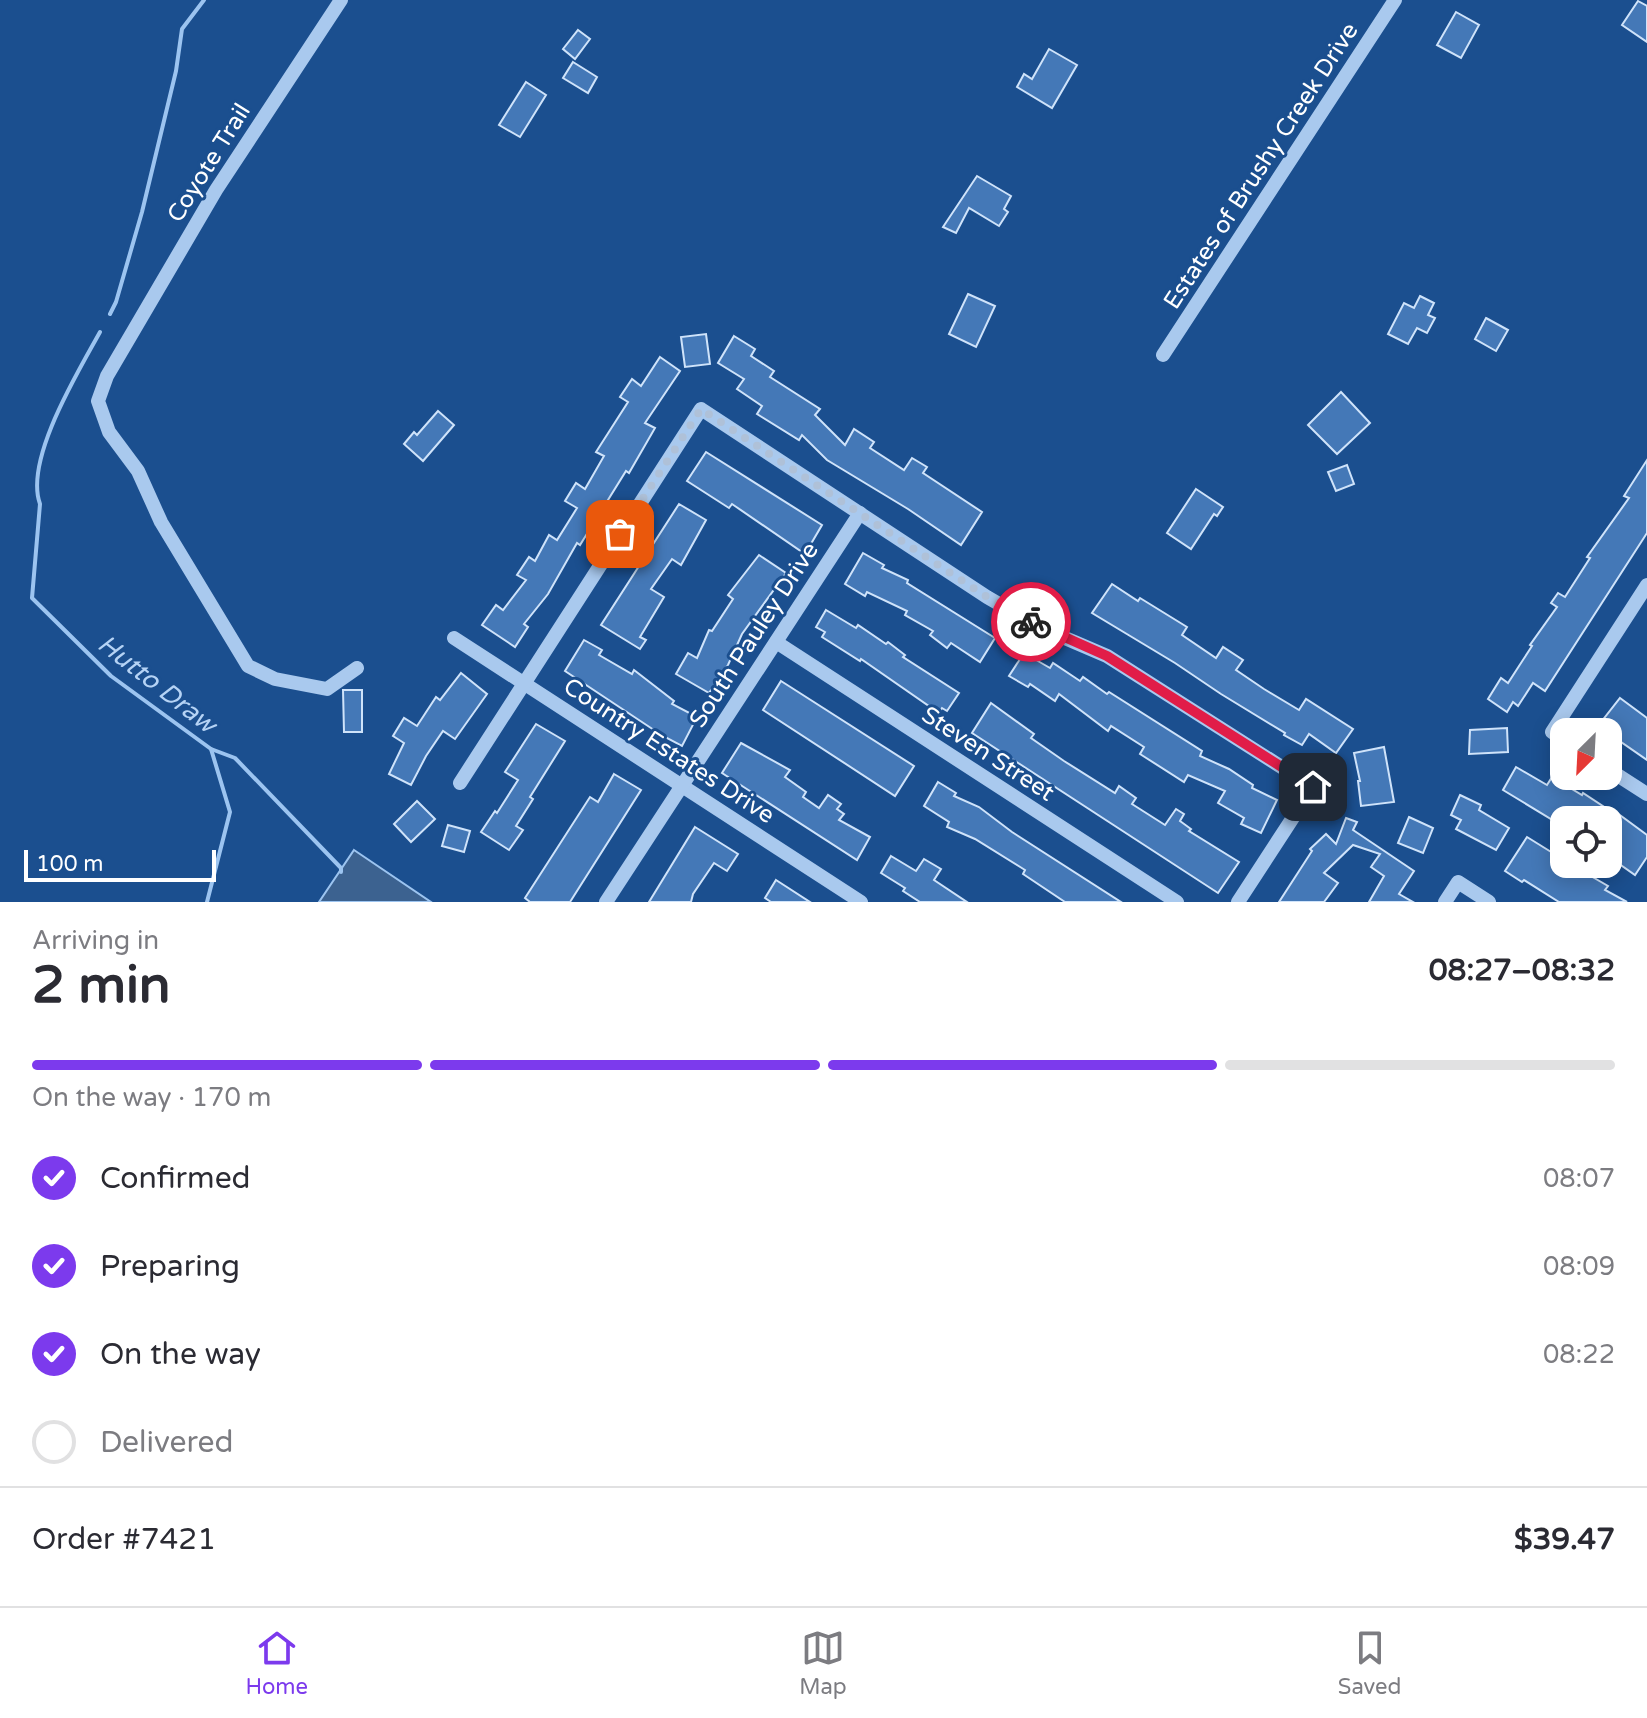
<!DOCTYPE html>
<meta charset="utf-8">
<style>
:root{--surface:#fff;--page:#f2f2f3;--text:#2b2b33;--muted:#7c7c81;--line:#e1e1e2;--accent:#7c3aed}
body{margin:0;font-family:"Varela Round",sans-serif;background:var(--page);color:var(--text);height:100vh;display:flex;flex-direction:column;font-size:30px;white-space:nowrap}
*{box-sizing:border-box;margin:0}
p{font-size:26px;color:var(--muted)}
.icon{flex:none;width:44px;height:44px;fill:none;stroke:currentColor;stroke-width:2;stroke-linecap:round;stroke-linejoin:round}
.map{position:relative;height:902px;overflow:hidden}
.side{display:flex;flex-direction:column;background:var(--surface);flex:1}
.side>*{flex:none}
.needle{width:52px;rotate:204deg}
.controls{position:absolute;left:1550px;top:718px;display:grid;gap:16px}
.controls a{display:grid;place-items:center;width:72px;height:72px;border-radius:16px;background:var(--surface);box-shadow:0 4px 20px #0003;font-size:40px}
.scale{position:absolute;left:24px;bottom:20px;width:192px;box-sizing:border-box;padding-left:8px;border:4px solid #fff;border-top:0;font-size:22px;line-height:28px;white-space:nowrap;color:#fff;-webkit-text-stroke:6px #1b4f8f;paint-order:stroke}
.pin{position:absolute;display:grid;place-items:center;width:68px;height:68px;color:#fff;margin:-34px;border-radius:16px;box-shadow:0 4px 12px #0006}
.courier{position:absolute;display:grid;place-items:center;width:80px;height:80px;margin:-40px;border:6px solid #e11d48;border-radius:50%;background:#fff;color:#222;box-shadow:0 2px 10px #0007}
.head em{font-style:normal;font-weight:800}
.head div{display:flex;flex-direction:column-reverse}
.head{display:flex;align-items:center;justify-content:space-between;height:136px;padding:0 32px}
h1{font-size:52px;font-weight:800;line-height:60px}
.bar{display:grid;grid-template-columns:repeat(4,1fr);gap:12px 8px;align-content:center;height:96px;padding:0 32px}
.bar i{height:10px;border-radius:6px;background:var(--line)}
.bar .selected{background:var(--accent)}
.bar p{grid-column:span 4}
.line{display:flex;align-items:center;gap:20px;padding:0 32px;border-top:2px solid var(--line)}
.line div{flex:1}
ol{padding:0 32px;list-style:none}
li{display:flex;align-items:center;gap:24px;height:88px}
li p{margin-inline-start:auto}
li .icon{padding:8px;border-radius:50%;background:var(--accent);color:#fff;stroke-width:4}
li:last-child{color:var(--muted)}
li i{width:44px;height:44px;border:4px solid var(--line);border-radius:50%}
.menu{display:flex;justify-content:space-around;align-items:center;height:112px;border-top:2px solid var(--line);background:var(--surface);font-size:22px;color:var(--muted)}
.menu a{display:grid;justify-items:center;gap:4px}
.menu .selected{color:var(--accent)}
.map>svg:first-child{display:block}
</style>
<div class="map">
<svg width="1647" height="902" viewBox="0 0 1647 902">
<rect width="100%" height="100%" fill="#1b4f8f"/>
<!-- water -->
<path fill="#3c6290" stroke="#9cc4f0" stroke-width="2" d="M354,850L431,902H319Z"/>
<g fill="none" stroke-linecap="round" stroke-linejoin="round">
<!-- stream -->
<g stroke="#9cc4f0" stroke-width="4">
<path d="M110,314L116,302L142,212L176,71L182,29L204,0"/>
<path d="M100,332C78,372 24,460 40,504L32,598L111,676L211,749L230,812L207,902"/>
<path d="M211,749L235,758L341,868V872"/>
</g>
</g>
<!-- building -->
<g fill="#4478b7" stroke="#cfe3fa" stroke-width="2">
<path d="M1638,1L1647,6V42L1622,25Z"/>
<path d="M1456,12L1479,25L1461,58L1437,45Z"/>
<path d="M578,30L590,39L575,59L563,49Z"/>
<path d="M1049,49L1077,65L1052,108L1017,87L1024,74L1032,79Z"/>
<path d="M573,62L597,77L588,93L563,78Z"/>
<path d="M526,82L546,95L520,137L499,125Z"/>
<path d="M977,176L1011,196L1004,209L1008,212L999,226L969,208L956,233L943,227Z"/>
<path d="M968,294L995,306L976,347L949,334Z"/>
<path d="M1420,296L1434,303L1428,315L1435,318L1427,333L1417,328L1408,344L1388,334L1404,303L1414,308Z"/>
<path d="M1486,318L1508,330L1496,351L1475,339Z"/>
<path d="M706,334L710,364L685,367L681,337Z"/>
<path d="M734,336L755,349L751,356L774,371L770,377L820,409L815,415L845,445L854,429L874,442L870,448L904,470L912,458L927,467L923,473L982,512L961,545L908,509L827,460L802,435L799,440L757,414L762,406L737,389L744,379L718,363Z"/>
<path d="M660,357L680,371L645,423L655,428L629,473L626,471L580,545L577,543L548,594L524,624L528,627L515,647L482,625L496,605L503,610L526,580L517,575L529,557L535,561L549,535L557,540L577,508L565,501L576,483L585,489L604,456L596,452L628,402L620,397L632,379L641,386Z"/>
<path d="M1341,392L1370,423L1337,454L1308,425Z"/>
<path d="M438,411L454,425L423,461L404,444L414,432L417,435Z"/>
<path d="M706,452L822,525L805,554L732,504L729,508L687,481Z"/>
<path d="M1647,460V533L1545,691L1533,683L1518,706L1513,702L1507,712L1488,699L1501,678L1508,683L1532,646L1530,645L1557,607L1551,603L1558,593L1565,597L1590,558L1587,557L1629,498L1624,496Z"/>
<path d="M1347,465L1354,484L1336,491L1328,472Z"/>
<path d="M1196,489L1223,507L1217,516L1214,514L1191,549L1167,533Z"/>
<path d="M679,504L706,520L681,565L672,559L651,589L664,597L640,637L646,640L640,649L601,625Z"/>
<path d="M863,553L884,565L882,568L908,580L907,583L995,638L980,662L951,643L947,648L930,635L933,631L905,615L907,611L867,592L865,596L845,584Z"/>
<path d="M759,555L786,573L742,634L728,665L709,693L676,674L688,653L697,658L709,630L712,631L733,599L728,595Z"/>
<path d="M1112,584L1138,601L1140,598L1187,627L1182,635L1216,658L1223,647L1243,660L1236,670L1264,689L1299,710L1306,699L1353,729L1336,753L1309,734L1302,745L1284,735L1285,733L1221,694L1175,663L1092,613Z"/>
<path d="M826,610L856,628L858,625L886,644L888,642L905,655L903,657L959,693L947,711L942,708L939,713L861,659L860,661L822,637L825,632L816,627Z"/>
<path d="M584,640L602,650L599,655L632,674L634,670L674,701L672,704L697,717L682,746L663,736L565,671Z"/>
<path d="M1024,653L1050,668L1053,663L1080,681L1083,677L1107,694L1109,692L1202,751L1200,756L1229,769L1253,785L1252,788L1277,800L1261,833L1241,824L1244,818L1218,803L1225,791L1188,775L1184,782L1140,754L1144,747L1111,726L1108,731L1059,694L1055,701L1030,684L1028,687L1009,676Z"/>
<path d="M461,673L487,694L455,739L443,731L426,756L411,785L389,774L404,743L393,736L404,718L417,726L436,697L440,700Z"/>
<path d="M781,681L914,766L895,796L763,710Z"/>
<path d="M343,690H362V732H344Z"/>
<path d="M1620,698L1647,718V760L1598,726Z"/>
<path d="M991,703L1034,734L1031,738L1064,761L1115,793L1119,786L1136,798L1132,804L1165,825L1176,809L1184,814L1180,821L1191,829L1189,831L1239,862L1218,893L972,733Z"/>
<path d="M536,724L565,741L530,797L533,799L516,826L523,830L509,850L481,832L495,811L497,813L518,780L505,772Z"/>
<path d="M1507,728L1508,752L1469,754L1470,730Z"/>
<path d="M741,743L790,770L785,777L806,792L803,797L819,808L828,795L841,804L837,809L844,814L839,820L870,837L857,860L722,773Z"/>
<path d="M1384,747L1394,802L1361,806L1358,781H1360L1354,753Z"/>
<path d="M1516,767L1547,785L1552,777L1582,795L1583,793L1612,812L1613,810L1647,835V857L1635,875L1608,856V820H1564V827L1503,790Z"/>
<path d="M614,774L641,790L570,902H530L525,898L590,797L598,802Z"/>
<path d="M938,782L956,793L954,796L979,807L1012,832L1121,902H1065L1023,874L1025,870L975,839L947,827L949,822L924,806Z"/>
<path d="M1460,795L1481,805L1479,810L1509,828L1496,850L1456,829L1461,820L1451,815Z"/>
<path d="M417,801L435,819L411,842L394,824Z"/>
<path d="M1409,817L1433,828L1423,853L1398,843Z"/>
<path d="M1346,818L1357,822L1353,830L1414,871L1399,894L1413,902H1369L1384,876L1371,867L1380,854L1353,845L1324,873L1338,883L1324,902H1279L1312,851L1310,849L1326,834L1336,844Z"/>
<path d="M448,825L470,831L464,852L442,846Z"/>
<path d="M695,827L738,854L727,871L714,863L693,894L691,902H649Z"/>
<path d="M1527,837L1564,860V864H1570L1608,886L1605,890L1627,902H1559L1524,880L1522,882L1505,871Z"/>
<path d="M891,856L916,871L924,859L941,869L934,880L967,902H920L903,891L905,888L881,873Z"/>
<path d="M776,880L810,902H771L765,898Z"/>
</g>
<g fill="none" stroke-linecap="round" stroke-linejoin="round">
<!-- minor -->
<g stroke="#a9c9ee" stroke-width="14">
<path d="M341,0L216,190L107,376L98,401L109,432L138,471L161,522L248,666L275,679L327,689L357,668"/>
<path d="M1163,355L1395,0"/>
<path d="M454,638L861,902"/>
<path d="M776,642L1177,902"/>
<path d="M1564,740L1552,732L1647,585"/>
<path d="M1608,769L1647,794"/>
<path d="M460,783L701,409L987,597L1037,626L1107,656L1313,787L1238,902"/>
<path d="M606,902L860,513"/>
<path d="M1445,902L1458,882L1489,902"/>
</g>
</g>
<g fill="none" stroke-linecap="round" stroke-linejoin="round">
<!-- done -->
<path stroke="#afc1d8" stroke-width="8" stroke-dasharray="0 14.4" d="M620,534L701,409L987,597L1031,622"/>
<!-- route -->
<path stroke="#e11d48" stroke-width="10" d="M1031,622L1107,656L1313,787"/>
</g>
<g text-anchor="middle" dominant-baseline="central" stroke-width="6" stroke-linejoin="round" paint-order="stroke">
<!-- street labels -->
<g font-size="24" fill="#fff" stroke="#1b4f8f">
<text transform="translate(209 163) rotate(-58)">Coyote Trail</text>
<text transform="translate(1261 166) rotate(-57)">Estates of Brushy Creek Drive</text>
<text transform="translate(754 635) rotate(-57)">South Pauley Drive</text>
<text transform="translate(669 751) rotate(33)">Country Estates Drive</text>
<text transform="translate(988 754) rotate(33)">Steven Street</text>
</g>
<!-- water labels -->
<g font-size="26" font-style="italic" fill="#b5d3f5" stroke="#1b4f8f">
<text transform="translate(157 684) rotate(38)">Hutto Draw</text>
</g>
</g>
</svg>
<div class="controls">
<a><svg class="needle" viewBox="-14 -14 28 28"><path d="M0-13l5 13h-10z" fill="#e53935"/><path d="M0 13l5-13h-10z" fill="#7c7c81"/></svg></a>
<a><svg class="icon" aria-label="locate" viewBox="0 0 24 24"><circle cx="12" cy="12" r="6"/><path d="M12 2v4M12 18v4M2 12h4M18 12h4"/></svg></a>
</div>
<div class="scale">100 m</div>
<div class="pin" style="left:620px;top:534px;background:#ea580c"><svg class="icon" aria-label="bag" viewBox="0 0 24 24"><path d="M5 8h14l-1 12H6zM9 8a3 3 0 0 1 6 0"/></svg></div>
<div class="pin" style="left:1313px;top:787px;background:#1f2937"><svg class="icon" aria-label="home" viewBox="0 0 24 24"><path d="M3 11l9-7 9 7M6 9v11h12V9"/></svg></div>
<div class="courier" style="left:1031px;top:622px"><svg class="icon" aria-label="bike" viewBox="0 0 24 24"><circle cx="6" cy="16" r="4"/><circle cx="18" cy="16" r="4"/><path d="M6 16l4-8h5l3 8M10 8l3 8H6M13 5h3"/></svg></div>
</div>
<section class="side">
<div class="head"><div><h1>2 min</h1><p>Arriving in</p></div><em>08:27–08:32</em></div>
<div class="bar"><i class="selected"></i><i class="selected"></i><i class="selected"></i><i></i><p>On the way · 170 m</p></div>
<ol>
<li><svg class="icon" aria-label="check" viewBox="0 0 24 24"><path d="M5 12l5 5 9-10"/></svg>Confirmed<p>08:07</p></li>
<li><svg class="icon" aria-label="check" viewBox="0 0 24 24"><path d="M5 12l5 5 9-10"/></svg>Preparing<p>08:09</p></li>
<li><svg class="icon" aria-label="check" viewBox="0 0 24 24"><path d="M5 12l5 5 9-10"/></svg>On the way<p>08:22</p></li>
<li><i></i>Delivered</li>
</ol>
<div class="line" style="height:104px"><div>Order #7421</div><b>$39.47</b></div>
</section>
<nav class="menu">
<a class="selected"><svg class="icon" aria-label="home" viewBox="0 0 24 24"><path d="M3 11l9-7 9 7M6 9v11h12V9"/></svg>Home</a>
<a><svg class="icon" aria-label="map" viewBox="0 0 24 24"><path d="M3 6l6-2 6 2 6-2v14l-6 2-6-2-6 2zM9 4v14M15 6v14"/></svg>Map</a>
<a><svg class="icon" aria-label="saved" viewBox="0 0 24 24"><path d="M7 4h10v16l-5-4-5 4z"/></svg>Saved</a>
</nav>
